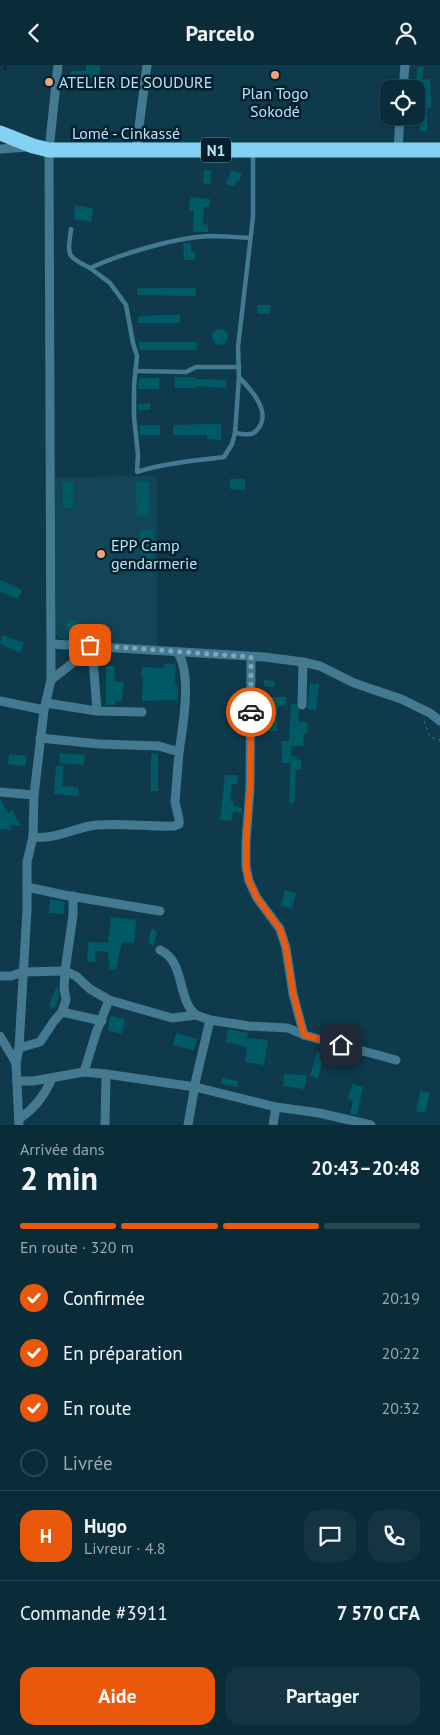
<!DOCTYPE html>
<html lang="fr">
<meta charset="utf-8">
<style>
:root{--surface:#0a2c38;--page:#133440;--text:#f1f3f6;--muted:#99a7ae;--line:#2a4853;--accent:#ea580c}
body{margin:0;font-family:"PT Sans",sans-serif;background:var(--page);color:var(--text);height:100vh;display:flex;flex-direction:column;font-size:19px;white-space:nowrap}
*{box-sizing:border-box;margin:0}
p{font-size:16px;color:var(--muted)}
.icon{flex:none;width:28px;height:28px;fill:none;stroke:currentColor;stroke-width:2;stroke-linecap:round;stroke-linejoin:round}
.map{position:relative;height:1060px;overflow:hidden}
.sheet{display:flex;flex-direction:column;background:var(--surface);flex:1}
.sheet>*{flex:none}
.buttons{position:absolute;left:380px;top:15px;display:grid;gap:10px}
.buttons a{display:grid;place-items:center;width:45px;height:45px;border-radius:10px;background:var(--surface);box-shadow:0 1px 4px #0004,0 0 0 1px var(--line);font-size:25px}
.pin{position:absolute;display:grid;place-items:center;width:42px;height:42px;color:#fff;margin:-21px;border-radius:10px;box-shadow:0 2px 8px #0006}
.courier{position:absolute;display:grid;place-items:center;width:50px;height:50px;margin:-25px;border:4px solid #ea580c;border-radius:50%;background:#fff;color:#222;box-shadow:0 1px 6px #0007}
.head em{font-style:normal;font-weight:700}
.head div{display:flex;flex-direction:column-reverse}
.head{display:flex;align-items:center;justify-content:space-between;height:85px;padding:0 20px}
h1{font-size:32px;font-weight:700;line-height:38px}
.bar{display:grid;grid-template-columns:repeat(4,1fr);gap:8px 5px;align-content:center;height:60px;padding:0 20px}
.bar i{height:6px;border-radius:4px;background:var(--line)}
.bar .active{background:var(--accent)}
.bar p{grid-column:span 4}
.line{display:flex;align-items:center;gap:12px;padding:0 20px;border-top:1px solid var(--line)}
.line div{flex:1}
.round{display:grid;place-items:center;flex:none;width:52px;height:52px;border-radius:15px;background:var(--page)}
ol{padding:0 20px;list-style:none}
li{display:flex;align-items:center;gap:15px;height:55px}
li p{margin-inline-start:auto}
li .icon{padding:5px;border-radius:50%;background:var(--accent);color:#fff;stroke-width:4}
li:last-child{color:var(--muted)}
li i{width:28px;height:28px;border:2px solid var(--line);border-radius:50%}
.button{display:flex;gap:10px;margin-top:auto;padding:10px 20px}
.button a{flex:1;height:58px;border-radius:15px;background:var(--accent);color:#fff;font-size:20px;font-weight:700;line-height:58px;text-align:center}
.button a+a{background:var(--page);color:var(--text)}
header{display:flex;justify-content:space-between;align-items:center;height:65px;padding:0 20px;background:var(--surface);font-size:22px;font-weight:700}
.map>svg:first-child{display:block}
</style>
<header><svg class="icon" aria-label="back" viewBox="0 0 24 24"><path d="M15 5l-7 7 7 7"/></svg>Parcelo<svg class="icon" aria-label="person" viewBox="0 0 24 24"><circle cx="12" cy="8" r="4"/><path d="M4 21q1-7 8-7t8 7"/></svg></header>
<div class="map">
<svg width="440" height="1060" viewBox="0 0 440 1060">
<rect width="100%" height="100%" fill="#0e3a4b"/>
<!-- built -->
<path fill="#134559" d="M157,411V582L66,577L55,569L51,412Z"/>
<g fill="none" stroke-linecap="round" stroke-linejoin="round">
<!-- stream -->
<path stroke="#23164b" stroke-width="2.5" d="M5,4L6,0"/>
</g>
<!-- building -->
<g fill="#005a65">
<path d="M86,0H100L99,14L70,12L71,6H86Z"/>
<path d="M418,1L424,2L422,15L430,14L431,43H427V66H420V56H416L415,24Z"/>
<path d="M204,105L211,106L210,119L203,118Z"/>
<path d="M231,105L242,109L239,116H237L234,122L226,119Z"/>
<path d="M190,132L210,134L209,142H204L203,159L208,160V167H193L194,146H189Z"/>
<path d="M75,140L93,143L91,157L74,154Z"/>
<path d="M183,178H191V187H195V195H184Z"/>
<path d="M137,223H196V231L137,230Z"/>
<path d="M258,240H270V249H257Z"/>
<path d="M154,250H180V258H138V252Z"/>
<circle cx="220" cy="272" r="8"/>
<path d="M138,277H197V285H140Z"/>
<path d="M174,312H196V314L226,315V323L197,321V323H175Z"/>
<path d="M139,313H159V324H138Z"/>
<path d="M150,338L151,345H138V339Z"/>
<path d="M208,359H221V375L207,374V370H173V360Z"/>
<path d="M139,360H160V370H140Z"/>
<path d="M230,414H245V425L230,424Z"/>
<path d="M63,416L74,417L73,443H63Z"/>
<path d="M136,417H149L150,450L137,451Z"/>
<path d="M140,465H154L153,505L140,504Z"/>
<path d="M0,515L22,525L18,534L0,527Z"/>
<path d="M68,554L79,555L78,567L66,566Z"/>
<path d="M3,570L24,578L20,588L0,579Z"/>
<path d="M165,598L176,600L174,619H177L178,635L142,636L143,613L141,612L142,602L164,603Z"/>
<path d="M106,601H115L114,616L124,617L122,636H115V640H106Z"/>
<path d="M264,615L275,616L274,622L264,621Z"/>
<path d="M310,618L319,619L316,645L307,644Z"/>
<path d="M271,632H286V640L277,641V666H268L266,637H271Z"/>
<path d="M291,639H296L299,645L298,657H307V669H304L303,681H291V698H282V676H289Z"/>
<path d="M60,688L85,690L84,700L59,698Z"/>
<path d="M9,689L26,691L25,701L8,699Z"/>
<rect x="151" y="689" width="7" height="37"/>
<path d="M291,691L297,692V695L301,694V705H296L294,738H289Z"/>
<path d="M56,701H64L62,721L78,722L79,731L54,729Z"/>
<path d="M225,710H238L237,720L232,719L230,736H234L233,741L242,743V748L233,747L232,756L220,755Z"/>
<path d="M0,733L8,748L12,745L16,752L15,753L22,761L11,760V765L0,764Z"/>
<path d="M285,825L296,828L292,844L281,840Z"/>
<path d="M50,834L65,837L64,849L49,848Z"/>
<path d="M111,852L136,855L134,878L122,877L116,905L109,904L110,896H108V887L96,886L95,897H87L88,877L108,878Z"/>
<path d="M152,863L157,867L153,881L148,877Z"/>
<path d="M56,923H58L59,932L54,944L49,941Z"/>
<path d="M110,951L125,954L122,969L108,966Z"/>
<path d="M228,964L248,968L247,973L268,975L264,1000L245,997L247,982L226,977Z"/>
<path d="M176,968L197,974L194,985L173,980Z"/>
<path d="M317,987L324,989L318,1013L310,1011Z"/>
<path d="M284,1009L307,1010L304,1024L283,1021Z"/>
<path d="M222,1013L238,1016L237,1022L221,1019Z"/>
<path d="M352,1019L363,1022L357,1050L350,1049L353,1035L348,1034Z"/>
<path d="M420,1026L430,1028L425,1048L416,1046Z"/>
</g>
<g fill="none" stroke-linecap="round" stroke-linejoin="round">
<!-- path -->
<path stroke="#567f91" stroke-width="1" stroke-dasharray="2.5 4" stroke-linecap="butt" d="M424,656L430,672L440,675"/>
<!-- lane -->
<g stroke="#437a92" stroke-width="4.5">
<path d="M71,164C68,190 65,191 90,203C121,189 173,173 208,171C222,171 236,172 250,173"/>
<path d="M90,203L110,218L126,240L133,278L137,291L134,321V351L138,390L137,407C165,398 194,396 224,392L232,379L235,368"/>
<path d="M135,306L186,307L196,302H239"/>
<path d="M239,312C250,324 268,342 261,359C254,373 247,369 235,368L239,312L238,282L253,152V87"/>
</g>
<!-- street -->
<g stroke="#437a92" stroke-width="9">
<path d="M403,24L405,0"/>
<path d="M0,84L28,82"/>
<path d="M136,85L147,0"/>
<path d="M398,86L400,51"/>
<path d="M52,579L264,592L303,597L320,601L354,618L401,634L430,648L440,656"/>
<path d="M92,581L97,646"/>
<path d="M178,588C192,610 183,661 179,687"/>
<path d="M251,592L250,723L246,777V802L249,816L257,833L280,864L286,883L293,929L304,970"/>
<path d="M51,615L79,593L89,580"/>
<path d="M0,636L44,645"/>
<path d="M46,638L97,646L142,647"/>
<path d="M302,640L303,597"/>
<path d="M0,727L34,730"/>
<path d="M33,772C57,775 74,762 97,760C123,758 148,762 174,761L179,759V754L175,737L179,687L159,681L99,679L40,673"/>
<path d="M27,822L64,830L160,846"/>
<path d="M160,885C186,897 176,933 196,950"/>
<path d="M0,911H11L23,907L65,906L76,911L90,924L109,935L172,953L196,950L210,955L249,961L288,963L304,970L396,995"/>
<path d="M62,947L102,956"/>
<path d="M0,971L16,998"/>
<path d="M19,983L40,977L54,956L62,947L66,935L64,923L65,906L73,850V831"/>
<path d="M84,1007L96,968L109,935"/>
<path d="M17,1016H33L84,1007L106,1009L195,1022L276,1042L319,1048L371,1060"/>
<path d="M19,1054C34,1044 45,1030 52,1013"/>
<path d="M19,1060L16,998L19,983L27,845V797L33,772L34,730L44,645L51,615L49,85L58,0"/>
<path d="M105,1060L106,1009"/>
<path d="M188,1060L196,1014L210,955"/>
<path d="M273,1060L276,1042"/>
</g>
<!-- highway -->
<path stroke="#83d2f5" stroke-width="15" d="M0,68L33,81L49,85H440"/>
</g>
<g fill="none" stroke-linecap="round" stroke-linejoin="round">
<!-- done -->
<path stroke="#7fa7b9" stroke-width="5" stroke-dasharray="0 9" d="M90,580L251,592V647"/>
<!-- route -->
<path stroke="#ea580c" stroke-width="6" d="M251,647L250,723L246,777V802L249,816L257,833L280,864L286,883L293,928L304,970L341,980"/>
</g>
<!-- markers -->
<g fill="#f0a279" stroke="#00202e" stroke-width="2">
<circle cx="275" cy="10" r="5"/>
<circle cx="49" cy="17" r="5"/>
<circle cx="101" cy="489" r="5"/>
</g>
<g text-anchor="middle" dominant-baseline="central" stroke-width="5" stroke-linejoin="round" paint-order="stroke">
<!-- shield labels -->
<rect fill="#00202e" stroke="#84a8b9" stroke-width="1" x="201" y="72.5" width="30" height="25" rx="4"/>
<g font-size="15" font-weight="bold" fill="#bce2f4">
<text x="216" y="85">N1</text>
</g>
<!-- poi labels -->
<g font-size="16" fill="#bce2f4" stroke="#00202e" text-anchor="start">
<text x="59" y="17">ATELIER DE SOUDURE</text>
<text x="275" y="28" text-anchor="middle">Plan Togo<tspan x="275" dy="18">Sokodé</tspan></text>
<text x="111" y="480">EPP Camp<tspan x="111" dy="18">gendarmerie</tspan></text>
</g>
<!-- street labels -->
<g font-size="16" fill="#bce2f4" stroke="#00202e">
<text x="126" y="68">Lomé - Cinkassé</text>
</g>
</g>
</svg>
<div class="buttons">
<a><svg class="icon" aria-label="locate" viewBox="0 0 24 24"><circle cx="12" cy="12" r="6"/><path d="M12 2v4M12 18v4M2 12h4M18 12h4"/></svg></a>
</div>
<div class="pin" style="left:90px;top:580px;background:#ea580c"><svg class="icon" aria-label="bag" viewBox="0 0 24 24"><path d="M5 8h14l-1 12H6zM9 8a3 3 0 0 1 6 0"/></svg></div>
<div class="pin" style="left:341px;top:980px;background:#1f2937"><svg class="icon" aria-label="home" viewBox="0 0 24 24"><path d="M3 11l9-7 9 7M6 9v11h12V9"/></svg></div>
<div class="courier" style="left:251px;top:647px"><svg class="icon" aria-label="car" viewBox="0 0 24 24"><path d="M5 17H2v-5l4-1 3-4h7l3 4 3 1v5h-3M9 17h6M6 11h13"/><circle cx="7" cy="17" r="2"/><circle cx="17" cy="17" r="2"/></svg></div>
</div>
<section class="sheet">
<div class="head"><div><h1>2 min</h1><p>Arrivée dans</p></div><em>20:43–20:48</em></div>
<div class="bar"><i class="active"></i><i class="active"></i><i class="active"></i><i></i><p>En route · 320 m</p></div>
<ol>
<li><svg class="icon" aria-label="check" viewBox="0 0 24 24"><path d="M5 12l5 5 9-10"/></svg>Confirmée<p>20:19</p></li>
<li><svg class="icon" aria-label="check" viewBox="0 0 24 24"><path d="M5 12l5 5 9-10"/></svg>En préparation<p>20:22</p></li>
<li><svg class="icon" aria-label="check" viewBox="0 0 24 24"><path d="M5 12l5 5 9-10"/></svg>En route<p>20:32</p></li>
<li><i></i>Livrée</li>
</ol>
<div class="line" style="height:90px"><b class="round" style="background:var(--accent);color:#fff">H</b><div><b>Hugo</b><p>Livreur · 4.8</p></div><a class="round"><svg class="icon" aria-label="chat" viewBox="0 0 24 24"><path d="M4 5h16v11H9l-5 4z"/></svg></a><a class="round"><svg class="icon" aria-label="phone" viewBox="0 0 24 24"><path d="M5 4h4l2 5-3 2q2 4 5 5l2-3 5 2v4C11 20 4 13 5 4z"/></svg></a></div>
<div class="line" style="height:65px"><div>Commande #3911</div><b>7 570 CFA</b></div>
<div class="button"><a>Aide</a><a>Partager</a></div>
</section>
